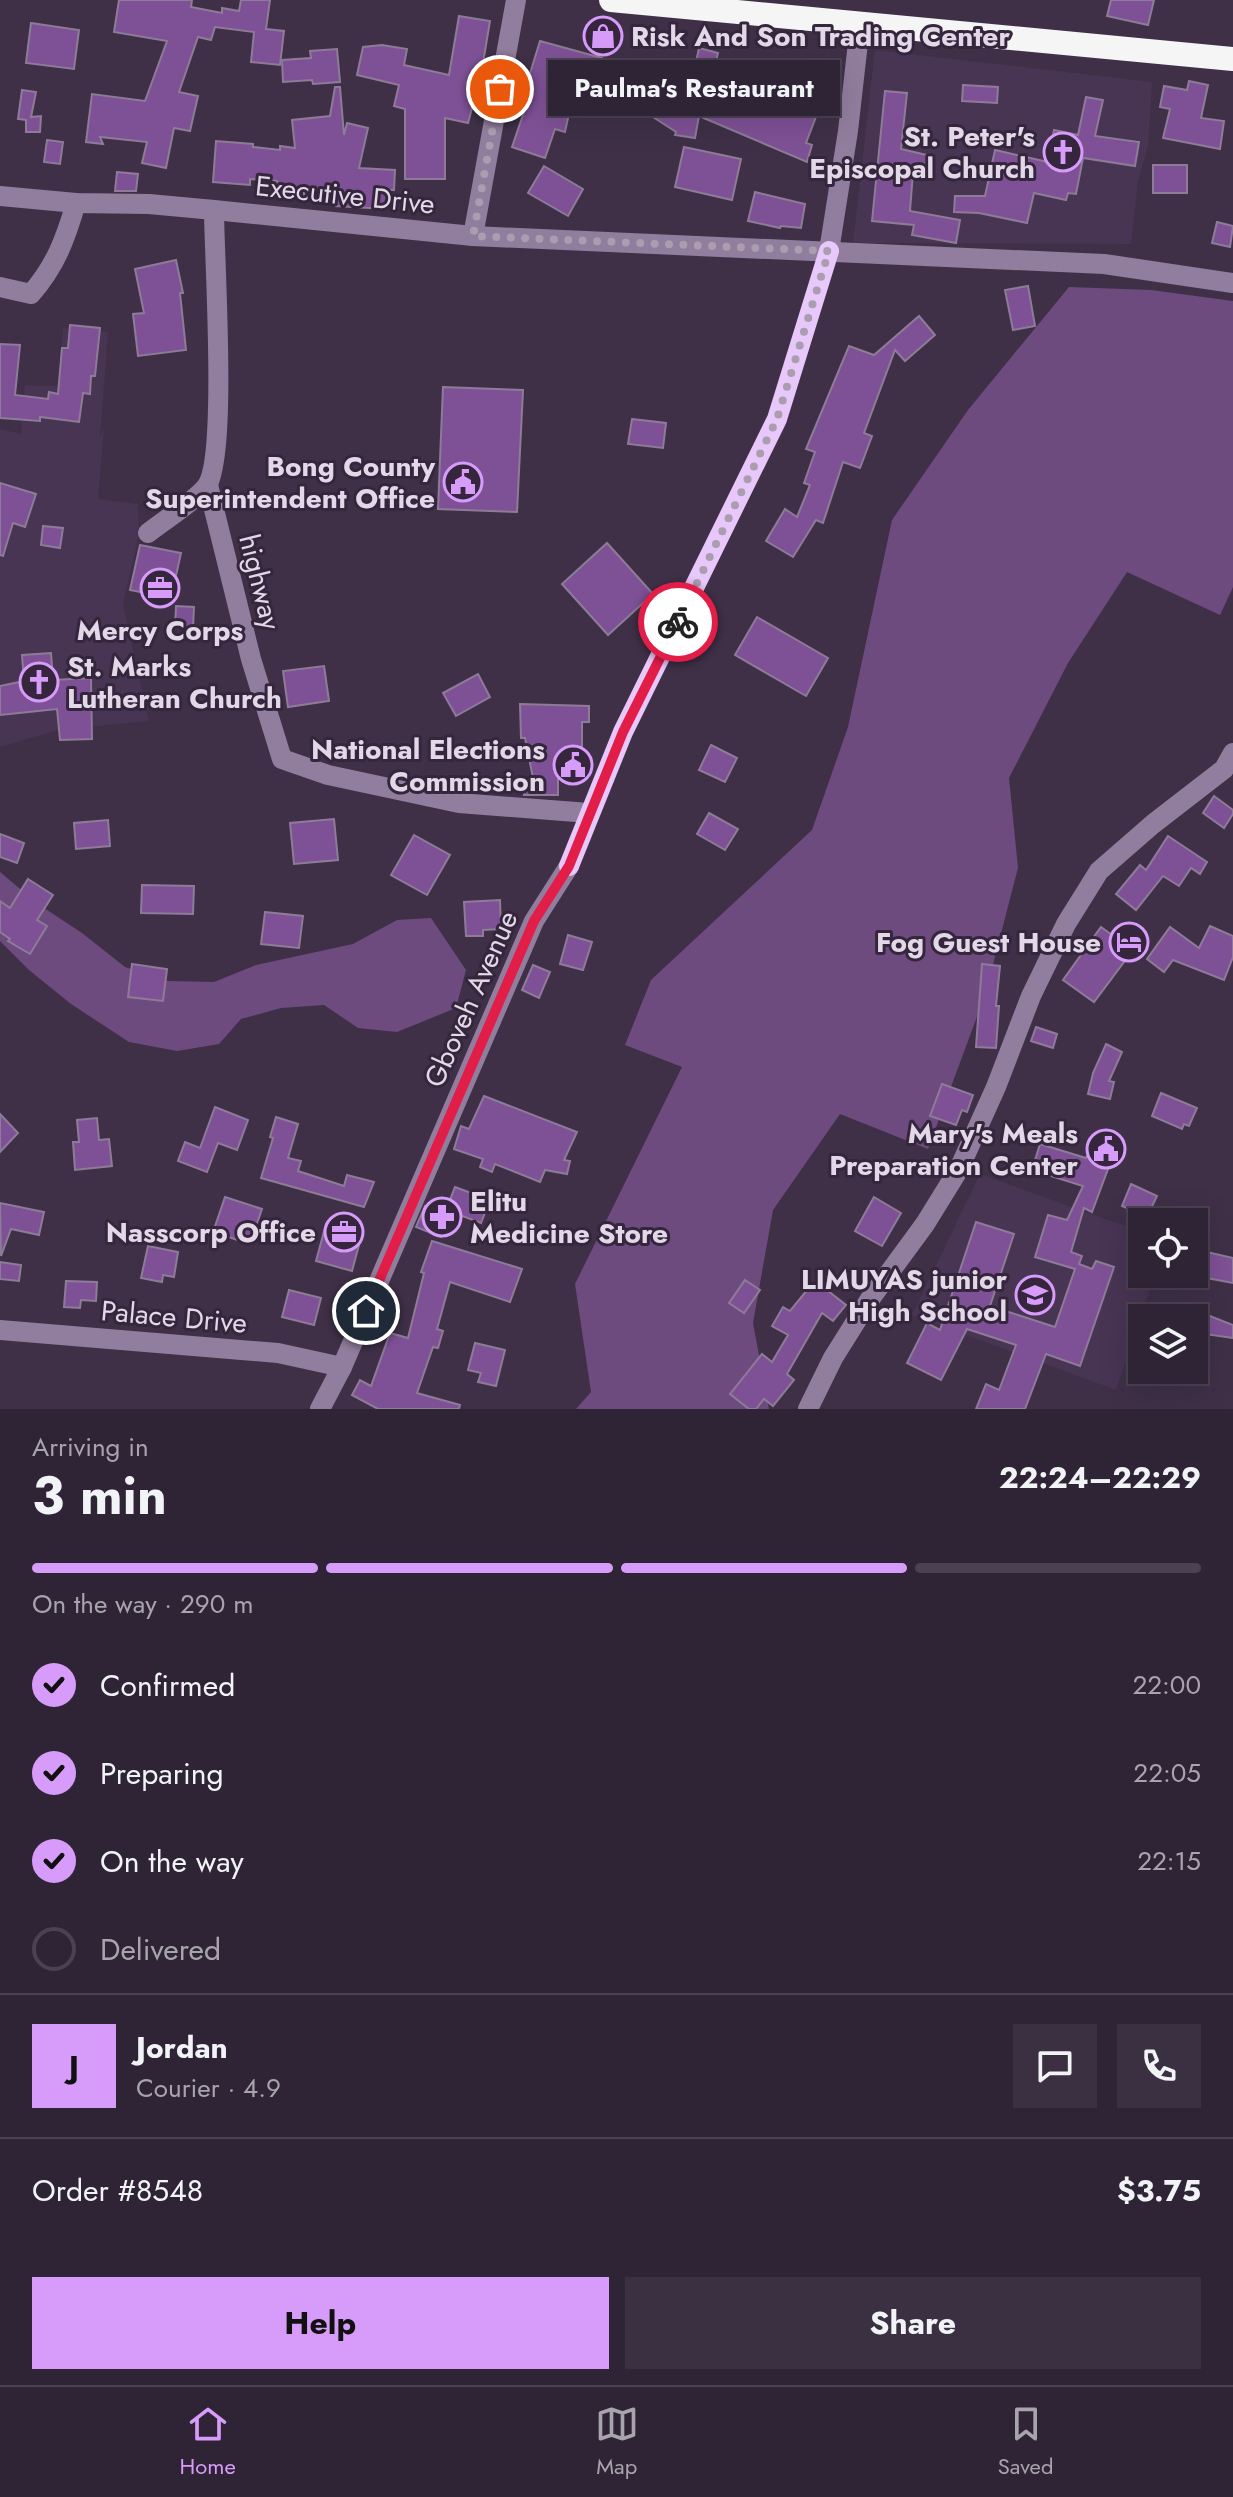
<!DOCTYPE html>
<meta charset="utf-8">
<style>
:root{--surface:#2f2436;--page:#3b3042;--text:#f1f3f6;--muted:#a7a4ad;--line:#4a4151;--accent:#d79bf9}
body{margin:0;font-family:Jost,sans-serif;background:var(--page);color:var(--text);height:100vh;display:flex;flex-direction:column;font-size:30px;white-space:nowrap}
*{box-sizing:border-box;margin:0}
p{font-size:26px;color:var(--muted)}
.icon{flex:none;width:44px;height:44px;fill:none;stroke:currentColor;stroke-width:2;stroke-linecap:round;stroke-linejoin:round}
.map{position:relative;height:1409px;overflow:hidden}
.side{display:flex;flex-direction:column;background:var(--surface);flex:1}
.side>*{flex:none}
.buttons{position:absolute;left:1128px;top:1208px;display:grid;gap:16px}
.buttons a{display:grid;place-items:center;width:80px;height:80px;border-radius:0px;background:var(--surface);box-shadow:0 8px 32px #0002,0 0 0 2px var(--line);font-size:40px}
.pin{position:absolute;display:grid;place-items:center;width:68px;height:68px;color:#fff;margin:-34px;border:4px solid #fff;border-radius:50%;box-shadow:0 2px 8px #0007}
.courier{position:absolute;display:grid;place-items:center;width:80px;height:80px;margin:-40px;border:6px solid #e11d48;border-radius:50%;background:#fff;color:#222;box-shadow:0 2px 10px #0007}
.bubble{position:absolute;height:56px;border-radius:0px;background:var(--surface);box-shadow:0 8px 32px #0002,0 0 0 2px var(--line);font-size:26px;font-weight:700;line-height:56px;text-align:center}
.headline em{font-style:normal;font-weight:700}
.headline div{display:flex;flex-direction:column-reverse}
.headline{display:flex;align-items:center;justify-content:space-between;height:136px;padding:0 32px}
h1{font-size:52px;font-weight:700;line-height:60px}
.bar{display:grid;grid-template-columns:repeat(4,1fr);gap:12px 8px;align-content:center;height:96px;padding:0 32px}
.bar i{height:10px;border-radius:6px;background:var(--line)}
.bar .current{background:var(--accent)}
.bar p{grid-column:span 4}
.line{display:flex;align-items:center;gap:20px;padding:0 32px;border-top:2px solid var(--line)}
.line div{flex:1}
.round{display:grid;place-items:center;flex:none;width:84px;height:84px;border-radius:0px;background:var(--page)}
ol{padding:0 32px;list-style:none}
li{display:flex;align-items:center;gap:24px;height:88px}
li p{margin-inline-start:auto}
li .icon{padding:8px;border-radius:50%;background:var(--accent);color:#111;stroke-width:4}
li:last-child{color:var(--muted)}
li i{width:44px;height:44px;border:4px solid var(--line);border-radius:50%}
.primary-button{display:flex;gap:16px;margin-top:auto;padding:16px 32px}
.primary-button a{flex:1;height:92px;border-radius:0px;background:var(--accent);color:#111;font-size:32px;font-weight:700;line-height:92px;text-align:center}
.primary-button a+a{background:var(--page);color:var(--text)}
.tab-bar{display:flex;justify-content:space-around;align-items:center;height:112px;border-top:2px solid var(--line);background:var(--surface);font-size:22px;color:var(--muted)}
.tab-bar a{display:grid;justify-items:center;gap:4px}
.tab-bar .current{color:var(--accent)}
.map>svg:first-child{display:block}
</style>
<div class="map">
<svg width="1233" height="1409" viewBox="0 0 1233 1409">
<rect width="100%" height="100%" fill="#3f3048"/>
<!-- built -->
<g fill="#483453">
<path d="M875,50L1152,82L1148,145L1138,182L1131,244L853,243Z"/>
<path d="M63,328L108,332L100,437L104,428L98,499L138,504L139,535L123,604L149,721L58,730L0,747V429L21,434L25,385L59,386Z"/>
<path d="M980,1174L1142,1232V1274H1155L1116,1390L912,1315Z"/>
</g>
<!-- green -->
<g fill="#6d4b7f">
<path d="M1069,287L1151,290L1233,301V587L1220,615L1127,572L1068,663L1009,778L1018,868L985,995L928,1149L840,1114L773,1210L753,1323L769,1409H576L591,1392L575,1284L682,1067L625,1045L651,980L812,830L848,727L892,520L968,410Z"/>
<path d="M0,872L38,904L82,933L125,967L168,981L214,982L256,965L353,944L397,920L431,918L466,970L456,1008L397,1032L358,1028L324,1005L281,1008L241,1019L219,1044L177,1051L129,1042L71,1004L29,970L0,941Z"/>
</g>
<!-- building -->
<g fill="#7e5196" stroke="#8d7b97" stroke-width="2">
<path d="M119,0H192L191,7L222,13V8L239,11L241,0H270L266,29L284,31L280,65L251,62L254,32L215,27L211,40L198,37L179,92L198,96L190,131L174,128L166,168L142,163L147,142L100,137L103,144L86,142L92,94L145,101L167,41L114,32Z"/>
<path d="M1111,0H1154L1148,25L1107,16Z"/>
<path d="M459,16L490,21L481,75L468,123L445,118V179H405V109L394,106L399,85L357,75L363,47L382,45L407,49L404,65L449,75Z"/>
<path d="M31,23L79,30L74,69L26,63Z"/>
<path d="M540,41L602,58L586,114L570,109L565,132L555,129L545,158L512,147L530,94L524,93Z"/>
<path d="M699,48L718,53L709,91L764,115L779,78L824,96L806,143L812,145L807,162L699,116L695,138L675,135L676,132L653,117L677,80L664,75L670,61L694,71Z"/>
<path d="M337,49L340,82L313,84L312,80L283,82L282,60L311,58L310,51Z"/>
<path d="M1189,81L1208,85L1201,118L1224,121L1220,149L1163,138L1170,109L1160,107L1164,86L1187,90Z"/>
<path d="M963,85L998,87L997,103L962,101Z"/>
<path d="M335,87H340L344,135L347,123L368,128L359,168L395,170L394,190H387L386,209L336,206L337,199L304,196V191L277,189V181L250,179V185L213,182L216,141L253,144V147L280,150V146L295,148L292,120L330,116Z"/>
<path d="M22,90L36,92L31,117L41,116L40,132H26V120L18,119Z"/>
<path d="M885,91L907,93L901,149L927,155L924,173L913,172L910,211L960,220L956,243L912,235L914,225L872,221Z"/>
<path d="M1086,97L1103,100L1095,136L1139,142L1135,166L1083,158L1076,194L1068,193L1066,200L1034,193L1027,223L979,213L954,212L955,196H985L995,150L1048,162L1054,130L1078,135Z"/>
<path d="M47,140L63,142L60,164L44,162Z"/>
<path d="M684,147L741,159L732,200L675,187Z"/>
<rect x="1153" y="165" width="34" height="28"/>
<path d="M544,166L583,189L568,216L528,193Z"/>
<path d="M117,172L138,174L136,191H115Z"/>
<path d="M755,192L805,204L801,228L781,226L780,228L748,221Z"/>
<path d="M1217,222L1233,226L1230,247L1212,243Z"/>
<path d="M176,260L183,293H180L186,350L138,356L133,314L144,313L135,269Z"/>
<path d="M1028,286L1035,326L1013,330L1005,290Z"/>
<path d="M919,316L935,335L905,361L895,350L864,433L872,436L860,468L843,462L823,523L816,520L793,557L766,541L785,509L797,517L810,485L804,483L815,452L806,449L849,346L874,355Z"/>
<path d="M70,325L100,328L95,376H91L90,394L83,393L79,422L40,417V421L0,418V344L20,345L15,395L48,399L49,392L58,394L62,348H68Z"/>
<path d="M443,387L523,390L517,512L438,509Z"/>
<path d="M632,419L666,423L663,448L628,444Z"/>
<path d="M0,483L36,494L25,527L13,523L3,556L0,555Z"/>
<path d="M43,526L63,528L60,548L41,545Z"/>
<path d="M607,543L653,594L608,635L562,584Z"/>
<path d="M140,545L181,553L171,598L130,590Z"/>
<path d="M176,606L194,607L193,628L175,627Z"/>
<path d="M757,617L828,658L806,696L735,655Z"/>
<path d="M51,653L53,680L91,678L92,739L60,740L57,709L0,715V686L24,681L22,655Z"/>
<path d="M324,666L329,701L288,707L283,671Z"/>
<path d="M478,674L490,697L456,716L443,693Z"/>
<path d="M520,704L589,706V722H582V768L558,765V795H524V783H534L525,738H521Z"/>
<path d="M711,745L737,758L725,782L699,770Z"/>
<path d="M1214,796L1233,810V814L1224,828L1203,813Z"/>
<path d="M709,813L738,829L725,850L697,834Z"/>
<path d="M334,819L338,860L294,864L290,823Z"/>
<path d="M108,820L110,846L76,849L74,823Z"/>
<path d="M0,834L24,843L17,863L0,857Z"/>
<path d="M414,835L450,855L427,895L391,875Z"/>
<path d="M1168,836L1207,862L1200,874L1191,868L1179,886L1163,876L1136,910L1116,894L1140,865L1146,870Z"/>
<path d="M28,879L53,895L37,920L47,926L30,954L8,941L10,939L0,932V901L10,908Z"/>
<path d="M142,885L194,886L193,914L141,913Z"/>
<path d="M500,900L501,929L483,930V936H466L464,902Z"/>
<path d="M265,912L303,916L299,948L261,944Z"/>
<path d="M1210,926L1233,936V957L1224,980L1173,960L1164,972L1147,959L1170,927L1199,948Z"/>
<path d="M1101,927L1133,950L1094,1002L1063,980Z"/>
<path d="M568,935L592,942L583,970L560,964Z"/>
<path d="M132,964L167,969L163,1001L128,997Z"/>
<path d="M982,964L1000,966L996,1006H999L996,1048L976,1047Z"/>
<path d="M533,965L550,972L539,998L522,990Z"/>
<path d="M1036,1027L1057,1034L1053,1048L1031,1041Z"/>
<path d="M1106,1044L1122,1052L1109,1081L1114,1082L1110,1099L1088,1094L1093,1073Z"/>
<path d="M942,1084L973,1095L967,1112L962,1110L956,1125L930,1116Z"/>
<path d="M1161,1093L1197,1108L1189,1126L1184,1124L1182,1129L1152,1116Z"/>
<path d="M484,1096L577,1132L564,1160L570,1161L567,1174L545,1170L540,1182L495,1164L492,1172L480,1167L483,1159L454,1149L461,1126L469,1129Z"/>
<path d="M215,1107L248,1120L237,1150L218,1143L207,1172L178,1161L185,1142L200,1148Z"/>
<path d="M0,1114L18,1133L0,1152Z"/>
<path d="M276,1117L298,1124L288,1158L301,1161L298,1171L344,1186L347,1175L374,1182L364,1207L261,1178L273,1138L270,1137Z"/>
<path d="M97,1118L99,1140L109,1139L112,1166L75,1170L73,1142H79L77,1120Z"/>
<path d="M1040,1144L1086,1158L1088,1154L1111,1161L1092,1212L1084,1208L1071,1252L1082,1256L1079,1264L1092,1269L1096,1261L1114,1267L1080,1366L1046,1354L1025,1409H976L986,1384L999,1390L1016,1345L967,1329L941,1380L907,1363L927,1323L940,1330L976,1222L1014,1234L990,1306L1055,1327L1075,1269L1035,1257L1048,1215L1067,1220L1083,1186L1032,1170Z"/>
<path d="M1131,1184L1157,1196L1147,1217L1122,1206Z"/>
<path d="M455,1187L490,1200L481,1223L446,1210Z"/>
<path d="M225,1197L262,1209L250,1244L213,1232Z"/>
<path d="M874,1197L901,1213L882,1246L855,1231Z"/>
<path d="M0,1203L44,1212L39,1235L11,1229L1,1256Z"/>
<path d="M425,1206L450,1216L441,1237L416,1227Z"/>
<path d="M326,1224L362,1234L352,1271L316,1261Z"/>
<path d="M432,1241L522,1269L510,1302L450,1282L437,1329L443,1331L438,1348L433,1347L417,1393L460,1405L459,1409H378L352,1395L360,1380L371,1386L390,1333L408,1338L424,1273L421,1272Z"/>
<path d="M148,1246L178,1252L174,1277L163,1275L162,1282L141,1278Z"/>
<path d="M1207,1252L1233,1258V1283L1201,1277Z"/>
<path d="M0,1262L21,1265L19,1281L0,1279Z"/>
<path d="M745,1280L760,1290L744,1313L729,1303Z"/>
<path d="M66,1281L97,1282L96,1301L81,1300L80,1308L64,1307Z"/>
<path d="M812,1284L820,1291L823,1287L846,1305L833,1321L822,1313L787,1374L794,1380L773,1406L764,1399L756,1409H749L730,1394L762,1354L772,1362L788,1335L772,1326L783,1307L790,1311Z"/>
<path d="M289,1290L321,1298L314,1325L282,1317Z"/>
<path d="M1197,1311L1233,1325V1338L1205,1334L1195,1361L1194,1319Z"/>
<path d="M475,1343L505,1350L496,1386L478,1382L481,1373L468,1370Z"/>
</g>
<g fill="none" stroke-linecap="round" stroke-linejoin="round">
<!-- minor -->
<g stroke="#917d9d" stroke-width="20">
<path d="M0,196L76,203L149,204L214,210L473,236L1104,264L1233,283"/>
<path d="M473,236L516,0"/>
<path d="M829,251L848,131L860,25"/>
<path d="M0,287L31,294C56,265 65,240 76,203"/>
<path d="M208,485L251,659L282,759L328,775L459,803L589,813"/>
<path d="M148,533C164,520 194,502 206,487C228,460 214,256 214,210"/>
<path d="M0,1330L278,1353L342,1367"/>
<path d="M320,1409L342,1367L534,921L569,866"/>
<path d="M808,1409L833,1358L870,1299L925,1224L959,1169L996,1087L1031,996L1066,924L1099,871L1153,824L1224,769L1233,753"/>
</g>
<!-- major -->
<path stroke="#e8c7fb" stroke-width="20" d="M569,866L623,732L777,419L829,251"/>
<!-- highway -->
<path stroke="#f5f5f5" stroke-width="24" d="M611,0L1233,59"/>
</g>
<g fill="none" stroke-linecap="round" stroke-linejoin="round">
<!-- done -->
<path stroke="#a99daf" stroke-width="8" stroke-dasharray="0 14.4" d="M500,89L473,236L829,251L777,419L678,622"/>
<!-- route -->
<path stroke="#e11d48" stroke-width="10" d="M366,1311L534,921L569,866L623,732L678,622"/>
</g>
<!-- icons -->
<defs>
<g id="shop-ring" transform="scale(2)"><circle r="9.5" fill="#35263d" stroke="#d79bf9" stroke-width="1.5"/><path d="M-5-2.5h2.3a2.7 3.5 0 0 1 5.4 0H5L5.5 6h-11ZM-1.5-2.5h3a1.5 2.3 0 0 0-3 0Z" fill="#d79bf9"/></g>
<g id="church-ring" transform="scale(2)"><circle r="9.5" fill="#35263d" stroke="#d79bf9" stroke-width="1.5"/><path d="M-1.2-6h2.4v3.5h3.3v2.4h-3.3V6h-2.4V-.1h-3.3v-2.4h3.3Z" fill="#d79bf9"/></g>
<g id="civic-ring" transform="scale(2)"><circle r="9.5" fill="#35263d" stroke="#d79bf9" stroke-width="1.5"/><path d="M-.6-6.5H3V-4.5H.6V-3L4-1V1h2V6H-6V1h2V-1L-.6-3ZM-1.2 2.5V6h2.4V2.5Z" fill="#d79bf9"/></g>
<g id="office-ring" transform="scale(2)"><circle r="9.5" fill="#35263d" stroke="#d79bf9" stroke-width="1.5"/><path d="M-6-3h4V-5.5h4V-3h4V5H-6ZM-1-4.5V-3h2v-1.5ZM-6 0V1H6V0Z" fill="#d79bf9"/></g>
<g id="hotel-ring" transform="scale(2)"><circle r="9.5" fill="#35263d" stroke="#d79bf9" stroke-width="1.5"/><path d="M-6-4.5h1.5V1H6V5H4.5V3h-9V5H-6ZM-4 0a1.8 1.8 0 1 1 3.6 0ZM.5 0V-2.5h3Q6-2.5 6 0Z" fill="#d79bf9"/></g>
<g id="pharmacy-ring" transform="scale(2)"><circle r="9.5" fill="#35263d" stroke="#d79bf9" stroke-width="1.5"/><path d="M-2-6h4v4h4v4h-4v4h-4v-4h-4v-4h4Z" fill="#d79bf9"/></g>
<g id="school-ring" transform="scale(2)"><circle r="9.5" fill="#35263d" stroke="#d79bf9" stroke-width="1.5"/><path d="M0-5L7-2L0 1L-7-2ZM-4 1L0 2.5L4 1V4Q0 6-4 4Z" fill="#d79bf9"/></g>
</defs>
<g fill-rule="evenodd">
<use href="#shop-ring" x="603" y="36"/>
<use href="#church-ring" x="1063" y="152"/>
<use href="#civic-ring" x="463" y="482"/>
<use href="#office-ring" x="160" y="588"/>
<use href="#church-ring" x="39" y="682"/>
<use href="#civic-ring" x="573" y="765"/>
<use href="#hotel-ring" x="1129" y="942"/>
<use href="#civic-ring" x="1106" y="1149"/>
<use href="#pharmacy-ring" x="442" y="1217"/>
<use href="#office-ring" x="344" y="1232"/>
<use href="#school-ring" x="1035" y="1295"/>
</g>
<g text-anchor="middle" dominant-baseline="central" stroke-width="6" stroke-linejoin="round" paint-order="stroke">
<!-- poi labels -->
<g font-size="28" font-weight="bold" fill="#e2d8e7" stroke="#35263d" text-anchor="end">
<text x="631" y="36" text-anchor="start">Risk And Son Trading Center</text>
<text x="1035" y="136">St. Peter's<tspan x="1035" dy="32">Episcopal Church</tspan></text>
<text x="435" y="466">Bong County<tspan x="435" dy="32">Superintendent Office</tspan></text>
<text x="160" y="630" text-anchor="middle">Mercy Corps</text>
<text x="67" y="666" text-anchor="start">St. Marks<tspan x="67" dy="32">Lutheran Church</tspan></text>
<text x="545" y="749">National Elections<tspan x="545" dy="32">Commission</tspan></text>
<text x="1101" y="942">Fog Guest House</text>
<text x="1078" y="1133">Mary's Meals<tspan x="1078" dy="32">Preparation Center</tspan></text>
<text x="470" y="1201" text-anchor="start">Elitu<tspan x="470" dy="32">Medicine Store</tspan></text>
<text x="316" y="1232">Nasscorp Office</text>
<text x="1007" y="1279">LIMUYAS junior<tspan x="1007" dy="32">High School</tspan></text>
</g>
<!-- street labels -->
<g font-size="28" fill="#e2d8e7" stroke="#35263d">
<text transform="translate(345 195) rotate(6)">Executive Drive</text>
<text transform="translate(260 582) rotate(76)">highway</text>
<text transform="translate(471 999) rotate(-66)">Gboveh Avenue</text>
<text transform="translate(174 1317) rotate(5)">Palace Drive</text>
</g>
</g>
</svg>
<div class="buttons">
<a><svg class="icon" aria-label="locate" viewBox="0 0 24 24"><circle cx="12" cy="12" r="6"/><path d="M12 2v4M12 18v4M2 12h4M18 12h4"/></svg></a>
<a><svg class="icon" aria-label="layers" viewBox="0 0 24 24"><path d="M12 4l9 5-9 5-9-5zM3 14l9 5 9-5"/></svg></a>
</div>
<div class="pin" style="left:500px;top:89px;background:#ea580c"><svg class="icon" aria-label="bag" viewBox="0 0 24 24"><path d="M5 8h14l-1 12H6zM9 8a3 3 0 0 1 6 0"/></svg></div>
<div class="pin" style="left:366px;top:1311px;background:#1f2937"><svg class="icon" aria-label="home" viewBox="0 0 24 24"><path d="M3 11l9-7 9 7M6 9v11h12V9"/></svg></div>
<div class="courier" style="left:678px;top:622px"><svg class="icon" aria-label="bike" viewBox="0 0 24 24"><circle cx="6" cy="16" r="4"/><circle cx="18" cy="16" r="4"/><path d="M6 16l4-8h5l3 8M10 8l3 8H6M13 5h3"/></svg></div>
<div class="bubble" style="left:548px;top:60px;width:292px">Paulma's Restaurant</div>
</div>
<section class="side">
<div class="headline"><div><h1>3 min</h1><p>Arriving in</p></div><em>22:24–22:29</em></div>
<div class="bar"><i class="current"></i><i class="current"></i><i class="current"></i><i></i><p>On the way · 290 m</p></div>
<ol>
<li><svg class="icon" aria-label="check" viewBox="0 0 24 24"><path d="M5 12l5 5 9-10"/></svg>Confirmed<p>22:00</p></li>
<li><svg class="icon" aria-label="check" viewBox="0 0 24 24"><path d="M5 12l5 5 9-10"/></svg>Preparing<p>22:05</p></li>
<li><svg class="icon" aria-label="check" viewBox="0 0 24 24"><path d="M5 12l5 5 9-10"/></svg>On the way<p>22:15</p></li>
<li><i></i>Delivered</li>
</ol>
<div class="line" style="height:144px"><b class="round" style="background:var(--accent);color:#111">J</b><div><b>Jordan</b><p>Courier · 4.9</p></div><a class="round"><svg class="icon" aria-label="chat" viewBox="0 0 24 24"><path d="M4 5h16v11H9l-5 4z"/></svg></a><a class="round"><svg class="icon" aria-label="phone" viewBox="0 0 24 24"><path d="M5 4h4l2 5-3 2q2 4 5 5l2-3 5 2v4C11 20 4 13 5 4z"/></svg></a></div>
<div class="line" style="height:104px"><div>Order #8548</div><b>$3.75</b></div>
<div class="primary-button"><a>Help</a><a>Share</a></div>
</section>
<nav class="tab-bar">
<a class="current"><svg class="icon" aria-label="home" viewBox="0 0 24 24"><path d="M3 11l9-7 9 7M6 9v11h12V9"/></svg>Home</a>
<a><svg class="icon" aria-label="map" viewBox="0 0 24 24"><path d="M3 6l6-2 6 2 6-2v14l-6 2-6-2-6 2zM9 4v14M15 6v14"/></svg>Map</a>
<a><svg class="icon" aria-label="saved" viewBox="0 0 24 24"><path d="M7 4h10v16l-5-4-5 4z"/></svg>Saved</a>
</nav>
